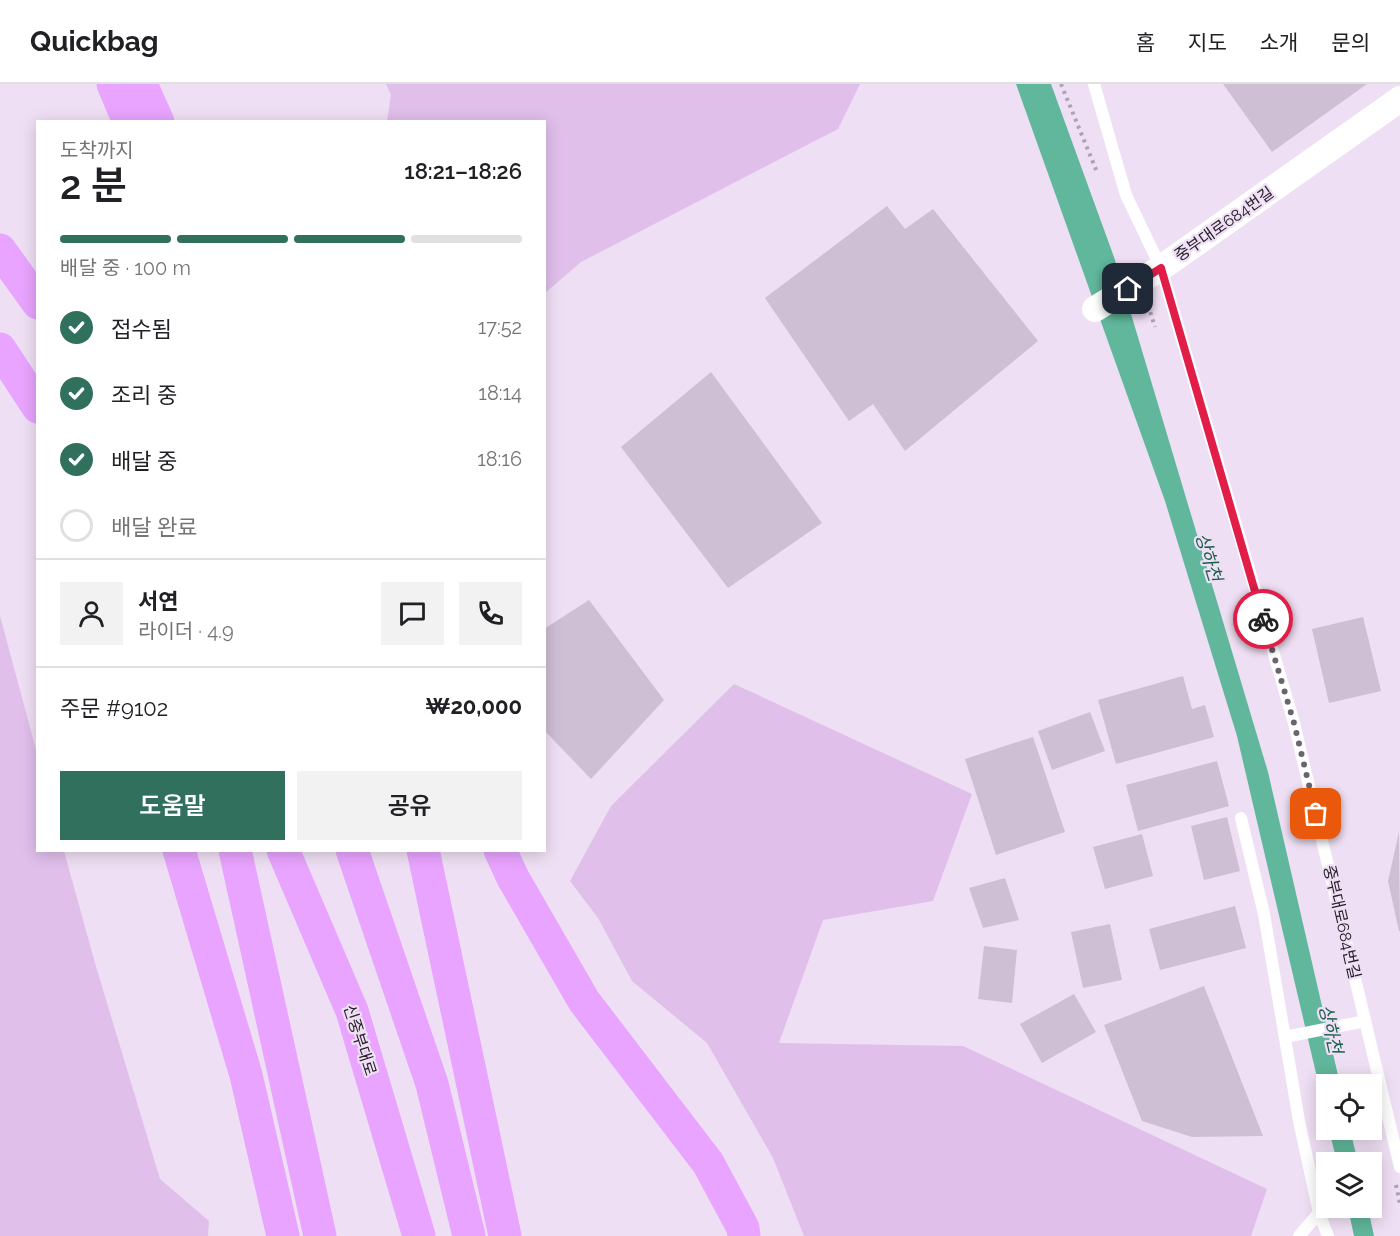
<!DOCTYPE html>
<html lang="ko">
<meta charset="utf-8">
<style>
:root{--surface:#fff;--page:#f2f2f2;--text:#202124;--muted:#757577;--line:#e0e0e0;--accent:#31705c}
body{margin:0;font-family:Raleway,"Noto Sans KR",sans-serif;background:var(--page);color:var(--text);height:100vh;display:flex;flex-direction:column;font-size:22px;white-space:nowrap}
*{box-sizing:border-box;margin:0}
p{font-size:20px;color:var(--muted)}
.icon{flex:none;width:33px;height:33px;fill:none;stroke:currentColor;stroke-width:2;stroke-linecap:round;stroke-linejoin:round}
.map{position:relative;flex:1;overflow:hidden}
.panel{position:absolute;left:36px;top:36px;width:510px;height:732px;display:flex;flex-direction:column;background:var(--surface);border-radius:0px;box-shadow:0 3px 15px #0003}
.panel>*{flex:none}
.fabs{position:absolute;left:1316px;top:990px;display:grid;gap:12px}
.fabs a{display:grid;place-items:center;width:66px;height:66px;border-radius:0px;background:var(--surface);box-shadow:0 3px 15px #0003;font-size:30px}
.pin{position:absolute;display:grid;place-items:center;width:51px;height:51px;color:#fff;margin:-26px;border-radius:12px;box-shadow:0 3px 9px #0006}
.courier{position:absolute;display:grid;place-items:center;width:60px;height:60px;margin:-30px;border:4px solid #e11d48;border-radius:50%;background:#fff;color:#222;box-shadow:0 2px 8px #0007}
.summary em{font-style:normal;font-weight:600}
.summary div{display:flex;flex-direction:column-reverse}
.summary{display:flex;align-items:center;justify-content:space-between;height:102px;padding:0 24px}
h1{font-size:39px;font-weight:600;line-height:45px}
.bar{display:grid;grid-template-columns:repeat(4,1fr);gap:9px 6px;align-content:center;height:72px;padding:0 24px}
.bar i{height:8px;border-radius:4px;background:var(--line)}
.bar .active{background:var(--accent)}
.bar p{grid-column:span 4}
.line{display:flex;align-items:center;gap:15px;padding:0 24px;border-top:2px solid var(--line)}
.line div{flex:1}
.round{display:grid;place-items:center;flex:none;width:63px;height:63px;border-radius:0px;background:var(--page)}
ol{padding:0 24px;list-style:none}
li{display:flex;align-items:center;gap:18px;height:66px}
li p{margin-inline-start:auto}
li .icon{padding:6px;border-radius:50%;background:var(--accent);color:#fff;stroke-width:4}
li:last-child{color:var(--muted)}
li i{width:33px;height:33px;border:3px solid var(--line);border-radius:50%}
.cta{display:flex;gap:12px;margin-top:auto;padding:12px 24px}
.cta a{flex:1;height:69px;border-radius:0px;background:var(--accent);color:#fff;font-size:24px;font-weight:600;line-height:69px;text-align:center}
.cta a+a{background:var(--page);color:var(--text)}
header{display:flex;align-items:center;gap:36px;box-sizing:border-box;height:84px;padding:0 30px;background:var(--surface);border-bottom:2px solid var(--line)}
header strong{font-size:28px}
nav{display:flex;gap:33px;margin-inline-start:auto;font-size:21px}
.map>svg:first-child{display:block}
</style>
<header>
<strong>Quickbag</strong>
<nav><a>홈</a><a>지도</a><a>소개</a><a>문의</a></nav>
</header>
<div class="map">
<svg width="1400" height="1152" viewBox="0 0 1400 1152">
<rect width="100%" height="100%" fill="#efdff4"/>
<!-- green -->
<g fill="#e0bfeb">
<path d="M386,0H860L838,45L581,178L545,209L544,38L387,37L391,11Z"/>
<path d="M0,532L37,669L38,766L64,767L95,879L160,1095L209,1137L208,1152H0Z"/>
<path d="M734,600L972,710L933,817L823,836L779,959L963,962L1267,1105L1251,1152H804L773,1074L707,959L632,897L598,834L570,797L611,722Z"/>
</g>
<!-- water -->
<g fill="#60b79b">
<path d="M1016,0H1051L1114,173L1268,688L1340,1000H1326V1032L1237,652L1165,417Z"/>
<path d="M1329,1046H1350L1358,1078H1337Z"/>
<path d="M1348,1124H1368L1374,1152H1354Z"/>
</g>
<!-- building -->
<g fill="#cebfd4">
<path d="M1223,0H1367L1272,68Z"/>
<path d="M887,122L905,145L933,125L1038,257L905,367L873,320L849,337L765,214Z"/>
<path d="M711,288L822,439L728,504L621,363Z"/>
<path d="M589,516L664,616L591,695L544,646V545Z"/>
<path d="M1363,533L1381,607L1329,619L1312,545Z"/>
<path d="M1183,592L1192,625L1205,621L1214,653L1116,680L1098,616Z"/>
<path d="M1090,628L1105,667L1052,686L1038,647Z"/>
<path d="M1033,653L1065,748L996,771L965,675Z"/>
<path d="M1217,677L1229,722L1138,747L1126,701Z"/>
<path d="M1227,733L1240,787L1204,796L1191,742Z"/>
<path d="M1399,748L1400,847H1399L1388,797Z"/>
<path d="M1142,750L1153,792L1105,805L1093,763Z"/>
<path d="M1005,794L1019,836L983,844L969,804Z"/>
<path d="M1235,822L1246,864L1160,886L1149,845Z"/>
<path d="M1110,840L1122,896L1083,904L1071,848Z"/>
<path d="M984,862L1017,866L1012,919L978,915Z"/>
<path d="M1204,902L1263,1052L1192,1053L1142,1037L1104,941Z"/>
<path d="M1074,910L1096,948L1042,979L1020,940Z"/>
</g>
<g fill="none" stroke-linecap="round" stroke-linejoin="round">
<!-- path -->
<g stroke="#aea1b2" stroke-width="4" stroke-dasharray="3 4.5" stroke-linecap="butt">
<path d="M1061,0L1097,88"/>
<path d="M1148,221L1155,243"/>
<path d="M1396,1101L1400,1120"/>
</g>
<!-- lane -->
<g stroke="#fff" stroke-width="12">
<path d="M1094,0L1126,111L1161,184L1294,639L1400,1083"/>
<path d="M1241,734L1264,830L1299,1037L1319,1129L1299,1152"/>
<path d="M1285,953L1365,937"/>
<path d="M1319,1129L1328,1152"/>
</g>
<!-- street -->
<path stroke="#fff" stroke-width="26" d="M1095,225L1161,184L1400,15"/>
<!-- highway -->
<g stroke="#e8a4fe" stroke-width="33">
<path d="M113,0L129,38"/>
<path d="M141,0L158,38"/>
<path d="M0,166L38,219"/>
<path d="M0,265L38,323"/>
<path d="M179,766L246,991L283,1152"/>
<path d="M235,766L320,1152"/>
<path d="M283,766L352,927L419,1152"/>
<path d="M352,766L432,1000L469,1152"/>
<path d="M423,766L505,1152"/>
<path d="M500,766L513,794L584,917L708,1079L743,1144L744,1152"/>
</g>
</g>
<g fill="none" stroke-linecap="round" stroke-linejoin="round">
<!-- done -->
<path stroke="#6c636f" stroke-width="6" stroke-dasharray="0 10.8" d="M1263,535L1294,639L1316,730"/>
<!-- route -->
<path stroke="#e11d48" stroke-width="8" d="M1128,205L1161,184L1263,535"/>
</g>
<g text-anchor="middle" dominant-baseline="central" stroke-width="4.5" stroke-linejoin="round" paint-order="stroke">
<!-- street labels -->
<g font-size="16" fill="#262028" stroke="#efdff4">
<text transform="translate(1224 140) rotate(-35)">중부대로684번길</text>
<text transform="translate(1342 838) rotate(77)">중부대로684번길</text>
<text transform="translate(360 956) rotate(72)">신중부대로</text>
</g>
<!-- water labels -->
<g font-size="18" font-style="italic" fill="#1a5f4c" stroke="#efdff4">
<text transform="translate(1209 473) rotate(73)">상하천</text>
<text transform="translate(1331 945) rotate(77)">상하천</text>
</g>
</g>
</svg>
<div class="fabs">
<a><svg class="icon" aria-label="locate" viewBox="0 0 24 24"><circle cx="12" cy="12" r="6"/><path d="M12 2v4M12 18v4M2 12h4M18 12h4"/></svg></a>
<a><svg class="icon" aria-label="layers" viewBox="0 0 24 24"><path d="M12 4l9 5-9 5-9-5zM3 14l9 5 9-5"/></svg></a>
</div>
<div class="pin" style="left:1316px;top:730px;background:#ea580c"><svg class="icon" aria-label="bag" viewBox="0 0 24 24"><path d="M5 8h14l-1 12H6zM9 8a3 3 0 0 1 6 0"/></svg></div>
<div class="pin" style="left:1128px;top:205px;background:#1f2937"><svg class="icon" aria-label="home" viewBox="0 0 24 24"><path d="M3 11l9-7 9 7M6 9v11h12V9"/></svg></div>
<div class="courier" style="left:1263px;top:535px"><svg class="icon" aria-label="bike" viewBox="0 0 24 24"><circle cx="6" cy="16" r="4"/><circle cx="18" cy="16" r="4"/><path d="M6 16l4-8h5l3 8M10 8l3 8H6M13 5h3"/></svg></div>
<section class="panel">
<div class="summary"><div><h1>2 분</h1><p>도착까지</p></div><em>18:21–18:26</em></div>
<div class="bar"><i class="active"></i><i class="active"></i><i class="active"></i><i></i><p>배달 중 · 100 m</p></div>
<ol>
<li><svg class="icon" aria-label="check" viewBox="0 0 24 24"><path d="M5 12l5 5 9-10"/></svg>접수됨<p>17:52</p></li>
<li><svg class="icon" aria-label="check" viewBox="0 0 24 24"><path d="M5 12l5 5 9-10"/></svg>조리 중<p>18:14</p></li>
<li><svg class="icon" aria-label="check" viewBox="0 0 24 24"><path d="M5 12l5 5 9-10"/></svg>배달 중<p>18:16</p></li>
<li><i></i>배달 완료</li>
</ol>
<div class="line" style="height:108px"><a class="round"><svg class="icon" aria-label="person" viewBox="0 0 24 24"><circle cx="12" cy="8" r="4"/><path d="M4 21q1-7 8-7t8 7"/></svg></a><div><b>서연</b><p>라이더 · 4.9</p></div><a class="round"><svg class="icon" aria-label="chat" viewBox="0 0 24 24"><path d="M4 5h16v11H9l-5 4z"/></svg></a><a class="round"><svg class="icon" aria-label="phone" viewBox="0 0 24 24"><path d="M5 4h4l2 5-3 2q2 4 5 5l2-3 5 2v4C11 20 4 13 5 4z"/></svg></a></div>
<div class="line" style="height:78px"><div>주문 #9102</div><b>₩20,000</b></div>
<div class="cta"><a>도움말</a><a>공유</a></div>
</section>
</div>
